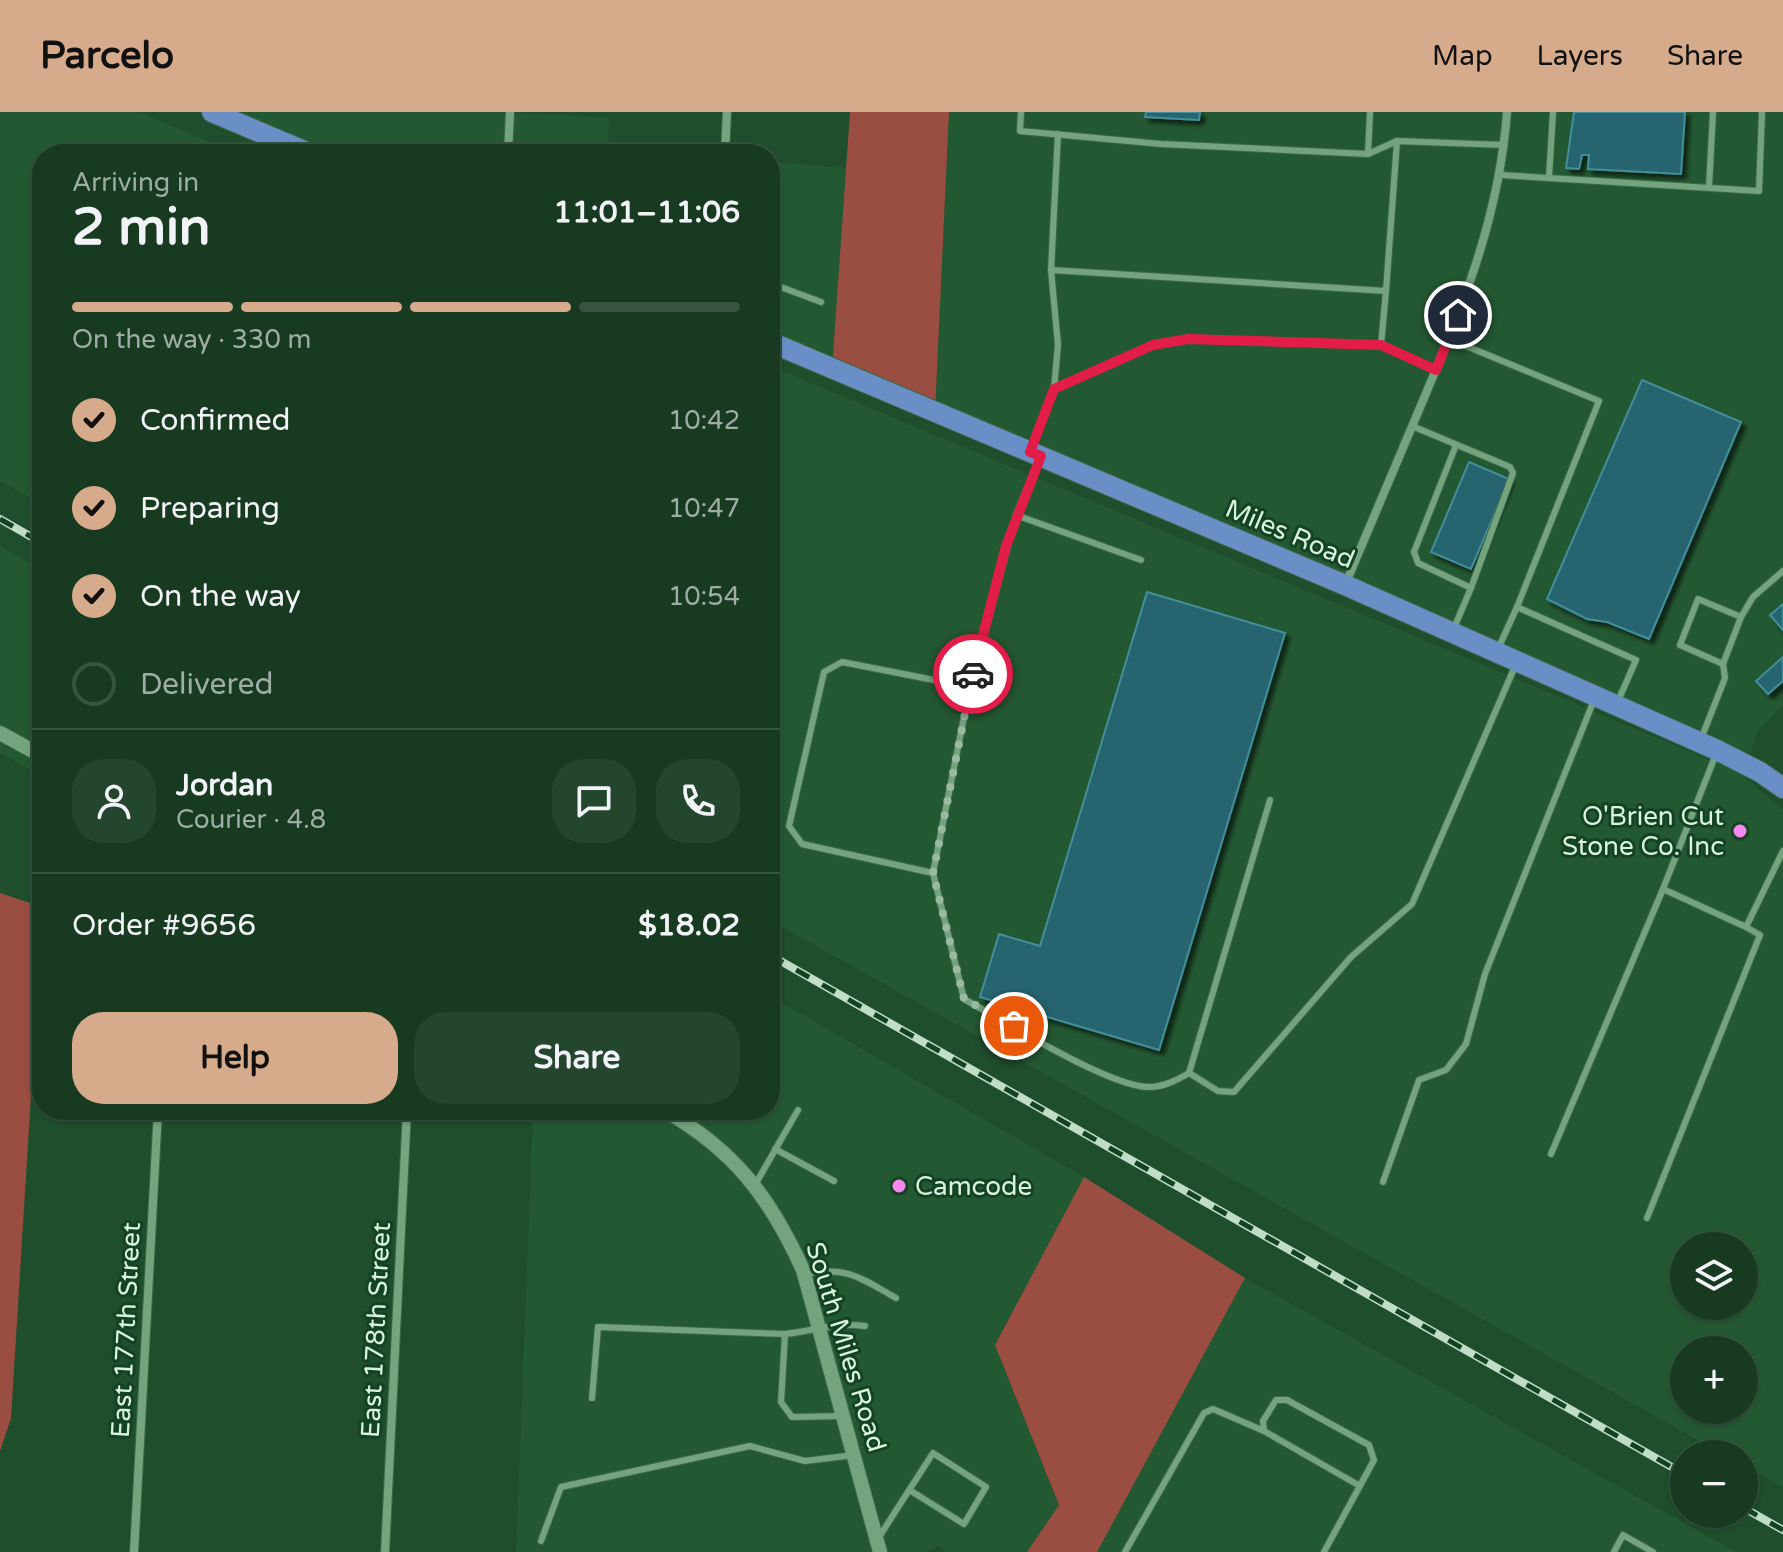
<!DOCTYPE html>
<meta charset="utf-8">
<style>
:root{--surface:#173a21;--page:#24452e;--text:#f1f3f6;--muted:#9eada5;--line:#36543f;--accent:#d6ab8b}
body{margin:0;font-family:"Varela Round",sans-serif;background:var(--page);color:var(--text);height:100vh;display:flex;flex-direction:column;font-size:30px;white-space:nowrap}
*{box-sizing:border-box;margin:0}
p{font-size:26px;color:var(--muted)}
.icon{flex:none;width:44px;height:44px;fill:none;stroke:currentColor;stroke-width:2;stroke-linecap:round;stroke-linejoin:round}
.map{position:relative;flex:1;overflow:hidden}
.drawer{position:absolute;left:32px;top:32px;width:748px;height:976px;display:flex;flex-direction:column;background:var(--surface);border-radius:32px;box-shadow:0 2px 6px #0004,0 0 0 2px var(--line)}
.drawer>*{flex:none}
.fabs{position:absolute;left:1670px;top:1120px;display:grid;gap:16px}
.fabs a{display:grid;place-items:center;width:88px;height:88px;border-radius:50%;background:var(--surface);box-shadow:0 2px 6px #0004,0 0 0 2px var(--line);font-size:40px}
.pin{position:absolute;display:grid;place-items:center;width:68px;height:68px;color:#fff;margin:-34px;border:4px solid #fff;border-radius:50%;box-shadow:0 2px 8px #0007}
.courier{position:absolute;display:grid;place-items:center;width:80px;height:80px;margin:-40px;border:6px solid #e11d48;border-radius:50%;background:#fff;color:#222;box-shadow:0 2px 10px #0007}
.head em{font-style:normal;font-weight:800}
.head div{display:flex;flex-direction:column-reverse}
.head{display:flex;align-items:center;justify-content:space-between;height:136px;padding:0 40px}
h1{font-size:52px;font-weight:800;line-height:60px}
.bar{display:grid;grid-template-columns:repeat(4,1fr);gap:12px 8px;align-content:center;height:96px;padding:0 40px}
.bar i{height:10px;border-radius:6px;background:var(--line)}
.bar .on{background:var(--accent)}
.bar p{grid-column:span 4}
.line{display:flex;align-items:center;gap:20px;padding:0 40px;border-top:2px solid var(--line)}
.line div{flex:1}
.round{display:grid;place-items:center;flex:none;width:84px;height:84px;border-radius:32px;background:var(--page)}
ol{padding:0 40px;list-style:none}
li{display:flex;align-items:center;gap:24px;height:88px}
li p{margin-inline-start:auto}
li .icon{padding:8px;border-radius:50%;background:var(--accent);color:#111;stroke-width:4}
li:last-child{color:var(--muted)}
li i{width:44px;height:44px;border:4px solid var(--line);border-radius:50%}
.cta{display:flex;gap:16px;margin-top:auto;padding:16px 40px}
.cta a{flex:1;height:92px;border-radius:32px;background:var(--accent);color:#111;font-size:32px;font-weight:800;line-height:92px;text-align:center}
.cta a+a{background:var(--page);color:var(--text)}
header{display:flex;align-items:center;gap:48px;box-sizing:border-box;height:112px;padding:0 40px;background:var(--accent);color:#111}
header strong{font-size:38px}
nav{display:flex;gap:44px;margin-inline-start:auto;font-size:28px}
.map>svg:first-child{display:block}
</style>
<header>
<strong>Parcelo</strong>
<nav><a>Map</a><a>Layers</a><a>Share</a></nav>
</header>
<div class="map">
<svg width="1783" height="1440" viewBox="0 0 1783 1440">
<defs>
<filter id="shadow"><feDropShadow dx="4.5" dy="4.5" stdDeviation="2" flood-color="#0009"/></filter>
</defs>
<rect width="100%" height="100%" fill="#1f4e2c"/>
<!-- built -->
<g fill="#235932" fill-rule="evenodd">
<path d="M0,0H139L237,42H42V392L0,369Z"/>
<path d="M213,0H497L609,6L608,42H311Z"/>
<path d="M949,0H1783V593L1757,620L1748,653L935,300Z"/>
<path d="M770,50L847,56L832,257L770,231Z"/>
<path d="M770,254L1738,660L1783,698V1375L1744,1353V1342H1723L770,808ZM1684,1134H1744V1194H1684ZM1684,1238H1744V1298H1684Z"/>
<path d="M0,434L42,458V664L0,641Z"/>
<path d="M770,884L1084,1065L995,1233L1059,1393L1027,1440H947L938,1434L927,1440H516L533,998H770Z"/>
<path d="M1245,1166L1736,1440H1096Z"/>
</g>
<!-- green -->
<g fill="#9a4e42">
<path d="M850,0H949L935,300L832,257Z"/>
<path d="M0,781L42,795V806L11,1306L0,1339Z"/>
<path d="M1084,1065L1245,1166L1097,1440H1027L1059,1393L995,1233Z"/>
</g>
<!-- building -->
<g fill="#266570" stroke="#428e9b" stroke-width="2" filter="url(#shadow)">
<path d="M1146,0H1200L1199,8L1145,5Z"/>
<path d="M1574,0H1685L1681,62L1588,57L1589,43H1582L1579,57L1566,56Z"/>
<path d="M1642,268L1741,310L1649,527L1607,510L1587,507L1547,487Z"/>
<path d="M1469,350L1509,367L1471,457L1431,440Z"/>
<path d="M1147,480L1285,521L1159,938L980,885L999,822L1040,834Z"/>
<path d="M1783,492V518L1770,503Z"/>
<path d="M1783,545V569L1768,582L1756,569Z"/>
</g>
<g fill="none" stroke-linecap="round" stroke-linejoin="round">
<!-- service casing -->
<g stroke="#3d694c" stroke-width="8">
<g id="service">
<path d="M1021,0L1020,19L1161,32L1368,42L1397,29L1504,33"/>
<path d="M1368,42L1370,0"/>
<path d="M1501,63L1759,79L1762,0"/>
<path d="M1549,65L1553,0"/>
<path d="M1709,75L1713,0"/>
<path d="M1051,158L1386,179L1397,29"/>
<path d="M770,171L821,190"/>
<path d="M1386,179L1381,233L1436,258"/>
<path d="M1449,227L1599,289L1517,495"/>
<path d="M1054,277L1153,233L1188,227L1381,233"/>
<path d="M1412,314L1510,355L1513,361L1471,476"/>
<path d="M1031,337L1054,277L1058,233L1051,158L1058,22"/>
<path d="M1039,348L1016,403L1141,448"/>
<path d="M1741,505L1753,485L1783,459"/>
<path d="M1454,516L1471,476L1418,451L1414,440L1456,333"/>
<path d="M1498,537L1517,495L1636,548L1618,589"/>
<path d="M970,575L842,550L824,560L789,714L802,732L933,761L970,575L1016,403"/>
<path d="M1701,627L1725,566L1723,552L1741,505L1698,487L1680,533L1723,552"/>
<path d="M1716,642L1663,777L1746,815"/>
<path d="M933,761L964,887C1004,909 1109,975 1149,975C1164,975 1177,968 1189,961L1270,688"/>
<path d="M1189,961L1218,979L1234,980L1351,845L1412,792L1516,552"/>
<path d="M775,1037L834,1069"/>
<path d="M1551,1042L1663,777"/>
<path d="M1383,1070L1419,968L1446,958L1466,932L1485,862L1594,588"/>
<path d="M755,1073L798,998"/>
<path d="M1647,1106L1760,823L1746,815L1783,739"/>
<path d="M804,1162C847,1154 859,1165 896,1186"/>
<path d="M592,1286L598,1215L785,1222"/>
<path d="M843,1304L792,1305L781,1290L785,1222C813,1219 837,1210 865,1214"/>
<path d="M879,1425L933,1341L986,1375L964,1412L911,1379"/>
<path d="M541,1429L561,1375L750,1334L805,1349L854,1343"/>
<path d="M1125,1440L1204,1301L1213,1297L1264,1319"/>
<path d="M1324,1440L1374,1348L1369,1333L1287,1288H1276L1263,1309L1264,1319L1360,1374"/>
<path d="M1614,1440L1623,1423L1653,1440"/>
</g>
</g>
<!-- minor casing -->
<g stroke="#3d694c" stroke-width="10">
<g id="minor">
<path d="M508,42L510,0"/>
<path d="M725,42L727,0"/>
<path d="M1345,473C1370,415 1394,356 1419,298C1461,199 1499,108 1507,0"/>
<path d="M134,1440L158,998"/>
<path d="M385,1440L407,998"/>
</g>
</g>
<!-- tertiary casing -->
<g stroke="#3d694c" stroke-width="16">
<g id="tertiary">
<path d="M0,621L42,644"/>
<path d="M664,998C734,1038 770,1085 803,1158L880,1440"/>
</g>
</g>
<!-- primary casing -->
<g stroke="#3d694c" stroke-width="22">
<g id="primary">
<path d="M212,0L311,42"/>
<path d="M770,230L1345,473L1717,638L1760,660L1783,676"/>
</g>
</g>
<!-- service -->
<use href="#service" stroke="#74a47e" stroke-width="6"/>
<!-- minor -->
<use href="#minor" stroke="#74a47e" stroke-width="8"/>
<!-- tertiary -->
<use href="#tertiary" stroke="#74a47e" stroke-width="14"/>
<!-- primary -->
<use href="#primary" stroke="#6a8fc6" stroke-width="20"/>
<!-- rail casing -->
<g stroke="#c1ddc7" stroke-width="8">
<g id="rail">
<path d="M0,407L42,431"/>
<path d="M770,843L1684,1362"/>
<path d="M1744,1396L1783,1418"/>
</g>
</g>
<!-- rail -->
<use href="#rail" stroke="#134322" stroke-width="5" stroke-dasharray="15" stroke-linecap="butt"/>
</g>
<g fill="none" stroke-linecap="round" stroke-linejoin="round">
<!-- done -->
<path stroke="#99b9a0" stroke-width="8" stroke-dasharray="0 14.4" d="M973,562L933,761L964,887L1014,914"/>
<!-- route -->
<path stroke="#e11d48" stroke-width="10" d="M973,562L1006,434L1041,344L1030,340L1054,277L1153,233L1188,227L1381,233L1436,258L1458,203"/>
</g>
<!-- markers -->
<g fill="#f688ed" stroke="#134322" stroke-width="3">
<circle cx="1740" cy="719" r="8"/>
<circle cx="899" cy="1074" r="8"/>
</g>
<g text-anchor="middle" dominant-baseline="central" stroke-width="6" stroke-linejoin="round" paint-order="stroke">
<!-- street labels -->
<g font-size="26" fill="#daf3de" stroke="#134322">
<text transform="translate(1290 422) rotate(23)">Miles Road</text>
<text transform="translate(126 1218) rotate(-87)">East 177th Street</text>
<text transform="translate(376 1218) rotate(-87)">East 178th Street</text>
<text transform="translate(846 1235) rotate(73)">South Miles Road</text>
</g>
<!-- poi labels -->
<g font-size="26" fill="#daf3de" stroke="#134322" text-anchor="end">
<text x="1724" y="704">O'Brien Cut<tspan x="1724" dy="30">Stone Co. Inc</tspan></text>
<text x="915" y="1074" text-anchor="start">Camcode</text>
</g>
</g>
</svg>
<div class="fabs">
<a><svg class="icon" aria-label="layers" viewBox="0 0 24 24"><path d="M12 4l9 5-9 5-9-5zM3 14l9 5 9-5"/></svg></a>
<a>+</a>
<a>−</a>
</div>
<div class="pin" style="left:1014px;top:914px;background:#ea580c"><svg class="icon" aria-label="bag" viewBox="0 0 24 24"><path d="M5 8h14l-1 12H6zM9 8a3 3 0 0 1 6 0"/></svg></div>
<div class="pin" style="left:1458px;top:203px;background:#1f2937"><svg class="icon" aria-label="home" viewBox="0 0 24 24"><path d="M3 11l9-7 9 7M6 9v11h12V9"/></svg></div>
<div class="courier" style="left:973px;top:562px"><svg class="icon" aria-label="car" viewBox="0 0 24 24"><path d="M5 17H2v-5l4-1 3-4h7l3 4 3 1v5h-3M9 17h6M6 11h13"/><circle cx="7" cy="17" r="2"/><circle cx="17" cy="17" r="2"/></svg></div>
<section class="drawer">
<div class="head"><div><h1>2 min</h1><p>Arriving in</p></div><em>11:01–11:06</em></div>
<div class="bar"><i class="on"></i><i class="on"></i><i class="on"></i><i></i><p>On the way · 330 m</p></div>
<ol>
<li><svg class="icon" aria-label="check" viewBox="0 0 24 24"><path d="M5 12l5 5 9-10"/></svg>Confirmed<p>10:42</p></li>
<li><svg class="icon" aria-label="check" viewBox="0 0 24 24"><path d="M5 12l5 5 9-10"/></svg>Preparing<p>10:47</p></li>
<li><svg class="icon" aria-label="check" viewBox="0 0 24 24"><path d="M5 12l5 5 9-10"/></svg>On the way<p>10:54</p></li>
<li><i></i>Delivered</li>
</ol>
<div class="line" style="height:144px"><a class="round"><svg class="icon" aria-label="person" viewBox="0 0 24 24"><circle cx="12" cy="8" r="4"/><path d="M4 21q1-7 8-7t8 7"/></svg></a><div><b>Jordan</b><p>Courier · 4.8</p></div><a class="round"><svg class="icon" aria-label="chat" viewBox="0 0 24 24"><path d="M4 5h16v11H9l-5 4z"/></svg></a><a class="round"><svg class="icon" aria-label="phone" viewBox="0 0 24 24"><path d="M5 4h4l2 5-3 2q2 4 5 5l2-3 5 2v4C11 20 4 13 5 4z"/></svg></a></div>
<div class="line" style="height:104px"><div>Order #9656</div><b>$18.02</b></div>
<div class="cta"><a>Help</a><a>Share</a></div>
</section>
</div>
